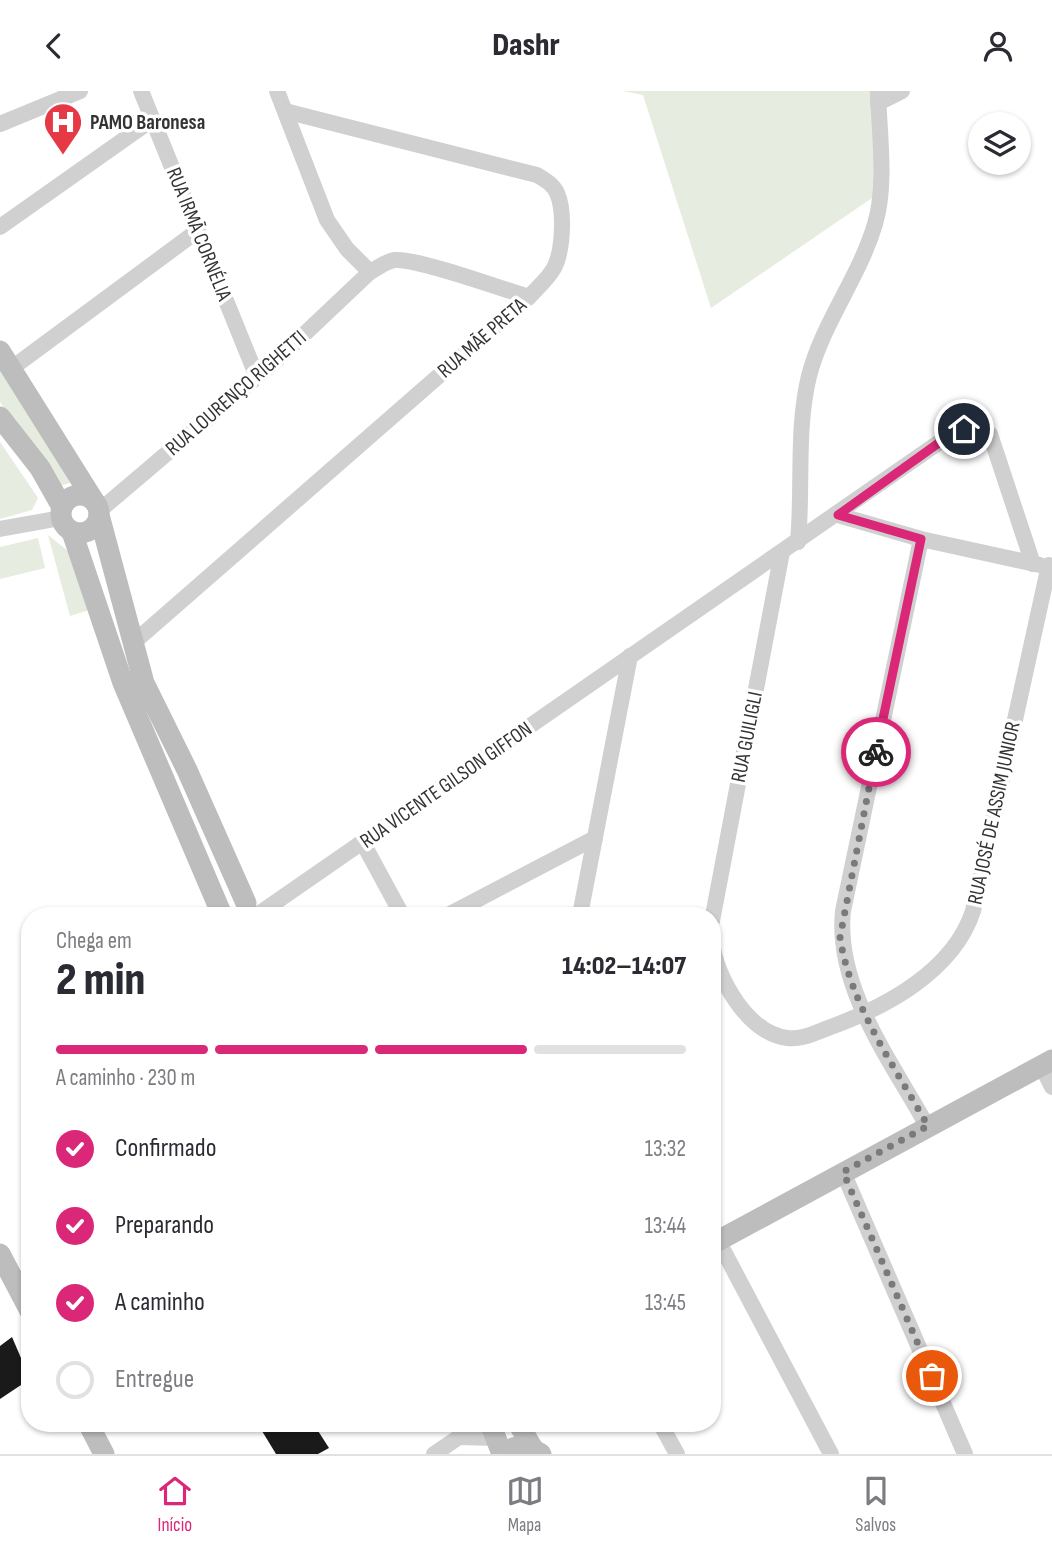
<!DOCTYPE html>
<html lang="pt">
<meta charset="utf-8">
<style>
:root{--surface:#fff;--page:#f7f7f7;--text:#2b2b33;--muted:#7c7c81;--line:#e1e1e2;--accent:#db2777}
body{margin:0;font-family:"Sofia Sans Condensed",sans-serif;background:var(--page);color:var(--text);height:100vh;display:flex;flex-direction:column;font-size:26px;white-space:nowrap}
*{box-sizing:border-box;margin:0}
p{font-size:23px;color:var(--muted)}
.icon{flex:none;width:38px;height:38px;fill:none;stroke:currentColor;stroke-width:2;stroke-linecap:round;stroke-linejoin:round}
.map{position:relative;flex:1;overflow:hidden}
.drawer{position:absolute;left:21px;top:816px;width:700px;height:525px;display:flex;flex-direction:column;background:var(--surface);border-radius:28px;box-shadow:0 2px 5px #0004}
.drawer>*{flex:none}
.buttons{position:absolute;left:968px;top:21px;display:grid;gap:14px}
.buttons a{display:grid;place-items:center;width:63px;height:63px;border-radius:50%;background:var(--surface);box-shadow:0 2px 5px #0004;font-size:35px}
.pin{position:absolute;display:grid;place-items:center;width:60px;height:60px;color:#fff;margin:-30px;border:4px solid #fff;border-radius:50%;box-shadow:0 2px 7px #0007}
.courier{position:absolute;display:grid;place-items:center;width:70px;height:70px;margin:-35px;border:5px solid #db2777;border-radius:50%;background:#fff;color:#222;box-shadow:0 2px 9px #0007}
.head em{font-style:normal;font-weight:800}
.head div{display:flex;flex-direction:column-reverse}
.head{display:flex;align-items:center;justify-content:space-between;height:119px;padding:0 35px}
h1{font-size:46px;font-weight:800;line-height:52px}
.bar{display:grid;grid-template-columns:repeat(4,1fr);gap:10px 7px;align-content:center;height:84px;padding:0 35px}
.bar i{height:9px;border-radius:5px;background:var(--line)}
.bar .active{background:var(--accent)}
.bar p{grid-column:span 4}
ol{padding:0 35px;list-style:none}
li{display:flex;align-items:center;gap:21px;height:77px}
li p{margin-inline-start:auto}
li .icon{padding:7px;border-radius:50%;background:var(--accent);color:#fff;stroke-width:4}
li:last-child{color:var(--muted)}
li i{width:38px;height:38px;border:4px solid var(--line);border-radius:50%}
header{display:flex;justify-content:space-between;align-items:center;height:91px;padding:0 35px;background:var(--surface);font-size:32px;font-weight:800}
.tabs{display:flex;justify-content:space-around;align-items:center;height:98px;border-top:2px solid var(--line);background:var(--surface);font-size:19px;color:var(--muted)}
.tabs a{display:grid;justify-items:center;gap:4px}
.tabs .active{color:var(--accent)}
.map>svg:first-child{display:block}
</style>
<header><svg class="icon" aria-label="back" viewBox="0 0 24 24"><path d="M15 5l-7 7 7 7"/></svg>Dashr<svg class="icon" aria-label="person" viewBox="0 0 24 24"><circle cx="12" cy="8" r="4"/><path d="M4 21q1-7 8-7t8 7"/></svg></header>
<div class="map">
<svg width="1052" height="1363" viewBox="0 0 1052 1363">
<rect width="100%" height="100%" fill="#fff"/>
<!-- green -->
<g fill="#e6ecdf">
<path d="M623,0H872L875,105L711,217L643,4Z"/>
<path d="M0,275L70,392L56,396L0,311Z"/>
<path d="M0,351L38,407L32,419L0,428Z"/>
<path d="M48,444L68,460L89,519L70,525Z"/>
<path d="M38,447L45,477L0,488V456Z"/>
</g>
<!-- building -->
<g fill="#1a1a1a">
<path d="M12,1246L30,1288L0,1308V1255Z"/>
<path d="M274,1332H313L329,1357L318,1363H276L262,1340Z"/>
</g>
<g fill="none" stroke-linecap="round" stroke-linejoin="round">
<!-- street -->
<g stroke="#d0d0d0" stroke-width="16">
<path d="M141,0L257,286"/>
<path d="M277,0L327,129L347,158L370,181"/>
<path d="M878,12L902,0"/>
<path d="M0,33L80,0"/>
<path d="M0,136L153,28"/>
<path d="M12,277L196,141"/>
<path d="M99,420L278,268L370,181C378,177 386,170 395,169C417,167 502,198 529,206"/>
<path d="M838,424L921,448L1040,474"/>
<path d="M0,438L61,427"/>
<path d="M921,448L843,820C835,897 892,971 927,1035"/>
<path d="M798,451C803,397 796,338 809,285C823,231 859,187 875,133C887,93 879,42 878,0"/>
<path d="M133,552L529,206C537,197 548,188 554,177C563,160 565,120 557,102C553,93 545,89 537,84L285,20"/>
<path d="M363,752L402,824"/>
<path d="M260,822L954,341L976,338L990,343L1033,473"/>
<path d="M448,824L595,747"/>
<path d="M580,824L630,565"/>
<path d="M712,830L782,461"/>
<path d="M712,852C717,888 748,942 787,947C801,949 815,942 828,937C884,917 953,881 973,820L1049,474"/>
<path d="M1041,974L1052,996"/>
<path d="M843,1081L965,1363"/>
<path d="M712,1138L831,1363"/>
<path d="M660,1332L677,1363"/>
<path d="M459,1346L496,1347"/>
<path d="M434,1363L459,1346L472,1332"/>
</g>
<!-- secondary -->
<g stroke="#bdbdbd" stroke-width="21">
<path d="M0,260L94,410"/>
<path d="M0,326L40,377L62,416"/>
<circle cx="80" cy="423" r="19"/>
<path d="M99,424L144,592L187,679L246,812"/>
<path d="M72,441L123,592L222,824"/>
<path d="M712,1153L1052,969"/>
<path d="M0,1163L30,1220"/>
<path d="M88,1332L104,1363"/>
<path d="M490,1332L502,1363"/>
<path d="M518,1332L532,1356"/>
<path d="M505,1363L513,1357L525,1354L541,1363"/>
</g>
</g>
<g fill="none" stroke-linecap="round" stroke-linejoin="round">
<!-- done -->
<path stroke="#7a7a7a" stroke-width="7" stroke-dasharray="0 12.6" d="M876,661L840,846C850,914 895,976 928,1035L843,1081L932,1285"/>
<!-- route -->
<path stroke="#db2777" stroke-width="9" d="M876,661L921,448L838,424L954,341L964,338"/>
</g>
<!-- icons -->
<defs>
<g id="hospital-pin" transform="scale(2.0125)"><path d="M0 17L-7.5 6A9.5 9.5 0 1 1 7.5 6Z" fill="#e63946" stroke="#fff"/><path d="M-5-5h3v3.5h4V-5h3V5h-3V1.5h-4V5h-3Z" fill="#fff"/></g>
</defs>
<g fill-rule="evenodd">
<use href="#hospital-pin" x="63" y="31"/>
</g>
<g text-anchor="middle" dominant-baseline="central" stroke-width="7" stroke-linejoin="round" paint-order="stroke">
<!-- poi labels -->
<g font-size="21" font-weight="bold" fill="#333" stroke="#fff" text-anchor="start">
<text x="90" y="31">PAMO Baronesa</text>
</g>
<!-- street labels -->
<g font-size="21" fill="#333" stroke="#fff">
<text transform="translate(199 143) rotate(68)">RUA IRMÃ CORNÉLIA</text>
<text transform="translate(482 247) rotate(-41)">RUA MÃE PRETA</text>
<text transform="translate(236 302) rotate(-41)">RUA LOURENÇO RIGHETTI</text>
<text transform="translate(747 646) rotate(-79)">RUA GUILIGLI</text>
<text transform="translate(446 694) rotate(-35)">RUA VICENTE GILSON GIFFON</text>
<text transform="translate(994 722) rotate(-78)">RUA JOSÉ DE ASSIM JUNIOR</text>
</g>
</g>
</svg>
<div class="buttons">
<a><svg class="icon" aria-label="layers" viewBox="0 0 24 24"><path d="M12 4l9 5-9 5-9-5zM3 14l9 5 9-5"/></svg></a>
</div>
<div class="pin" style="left:932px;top:1285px;background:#ea580c"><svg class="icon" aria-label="bag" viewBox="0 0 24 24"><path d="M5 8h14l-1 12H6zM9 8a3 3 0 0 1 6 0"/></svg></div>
<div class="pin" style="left:964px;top:338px;background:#1f2937"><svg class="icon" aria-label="home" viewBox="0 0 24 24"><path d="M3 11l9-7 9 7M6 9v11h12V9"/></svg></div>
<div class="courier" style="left:876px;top:661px"><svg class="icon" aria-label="bike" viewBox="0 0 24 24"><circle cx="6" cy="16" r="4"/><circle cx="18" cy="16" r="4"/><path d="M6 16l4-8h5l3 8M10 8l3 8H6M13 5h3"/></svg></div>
<section class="drawer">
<div class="head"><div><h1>2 min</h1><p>Chega em</p></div><em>14:02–14:07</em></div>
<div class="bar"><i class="active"></i><i class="active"></i><i class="active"></i><i></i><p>A caminho · 230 m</p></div>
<ol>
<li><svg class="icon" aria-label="check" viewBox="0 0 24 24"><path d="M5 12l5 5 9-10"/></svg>Confirmado<p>13:32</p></li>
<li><svg class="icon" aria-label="check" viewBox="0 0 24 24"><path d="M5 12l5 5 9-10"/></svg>Preparando<p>13:44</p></li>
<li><svg class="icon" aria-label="check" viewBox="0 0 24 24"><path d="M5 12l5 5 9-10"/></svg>A caminho<p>13:45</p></li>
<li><i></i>Entregue</li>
</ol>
</section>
</div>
<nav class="tabs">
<a class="active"><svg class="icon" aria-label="home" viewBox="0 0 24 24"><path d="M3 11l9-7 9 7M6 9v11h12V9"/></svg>Início</a>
<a><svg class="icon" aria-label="map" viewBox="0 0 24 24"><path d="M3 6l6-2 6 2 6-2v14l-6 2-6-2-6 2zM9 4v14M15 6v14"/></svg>Mapa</a>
<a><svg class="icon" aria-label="saved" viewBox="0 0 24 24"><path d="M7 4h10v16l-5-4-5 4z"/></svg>Salvos</a>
</nav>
